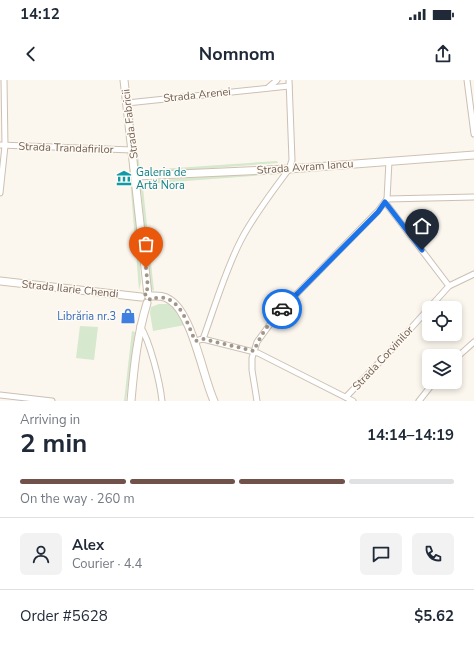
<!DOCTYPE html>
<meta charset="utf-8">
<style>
:root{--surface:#fff;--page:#f2f2f3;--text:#1f2937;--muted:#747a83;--line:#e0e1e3;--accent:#71524b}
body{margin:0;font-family:"Nunito Sans",sans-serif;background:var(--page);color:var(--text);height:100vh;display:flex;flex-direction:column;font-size:15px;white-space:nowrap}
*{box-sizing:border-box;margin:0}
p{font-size:13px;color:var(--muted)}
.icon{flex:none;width:22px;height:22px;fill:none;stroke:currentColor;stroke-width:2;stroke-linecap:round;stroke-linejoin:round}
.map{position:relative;height:321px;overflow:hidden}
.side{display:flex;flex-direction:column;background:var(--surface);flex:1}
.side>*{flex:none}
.tools{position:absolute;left:422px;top:221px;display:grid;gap:8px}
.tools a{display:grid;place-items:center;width:40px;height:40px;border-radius:6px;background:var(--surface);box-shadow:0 2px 6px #0003;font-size:20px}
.pin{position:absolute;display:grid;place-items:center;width:34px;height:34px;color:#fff;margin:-41px -17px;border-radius:50% 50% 50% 0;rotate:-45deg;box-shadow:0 0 4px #0007}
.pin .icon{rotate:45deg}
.courier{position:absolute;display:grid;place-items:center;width:40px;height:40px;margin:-20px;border:3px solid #1a73e8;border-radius:50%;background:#fff;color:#222;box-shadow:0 1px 5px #0007}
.overview em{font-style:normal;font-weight:700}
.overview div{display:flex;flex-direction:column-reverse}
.overview{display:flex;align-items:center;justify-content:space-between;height:68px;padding:0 20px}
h1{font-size:26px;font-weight:700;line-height:30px}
.bar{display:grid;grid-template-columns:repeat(4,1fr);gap:6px 4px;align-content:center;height:48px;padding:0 20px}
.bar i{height:5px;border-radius:3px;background:var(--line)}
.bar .on{background:var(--accent)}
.bar p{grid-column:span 4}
.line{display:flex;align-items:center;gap:10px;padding:0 20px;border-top:1px solid var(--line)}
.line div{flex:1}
.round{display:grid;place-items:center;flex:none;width:42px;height:42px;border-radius:6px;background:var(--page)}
.status{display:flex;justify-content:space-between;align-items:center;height:28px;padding:0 20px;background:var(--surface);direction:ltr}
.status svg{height:11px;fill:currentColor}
header{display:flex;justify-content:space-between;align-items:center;height:52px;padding:0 20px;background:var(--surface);font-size:18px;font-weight:700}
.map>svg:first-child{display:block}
</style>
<div class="status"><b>14:12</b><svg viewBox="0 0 49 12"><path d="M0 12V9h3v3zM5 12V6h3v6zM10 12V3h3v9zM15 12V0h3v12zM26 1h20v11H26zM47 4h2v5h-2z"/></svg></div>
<header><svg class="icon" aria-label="back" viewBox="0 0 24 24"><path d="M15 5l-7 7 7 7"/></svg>Nomnom<svg class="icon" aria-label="share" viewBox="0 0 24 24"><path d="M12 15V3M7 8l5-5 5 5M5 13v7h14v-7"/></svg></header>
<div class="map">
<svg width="474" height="321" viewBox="0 0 474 321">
<rect width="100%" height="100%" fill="#fbf7ee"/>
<!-- green -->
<g fill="#d6e8cd">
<path d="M132,29L140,90L138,89L130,32Z"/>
<path d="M277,81L278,83L147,93L146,90Z"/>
<path d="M130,85L137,138L141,202L139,210L129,86Z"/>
<path d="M274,92H277L278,94L146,104L147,101Z"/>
<path d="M142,108H143L154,211L150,209L149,203L141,109Z"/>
<path d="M159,224H169L179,234L185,245L153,251L150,233L151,227Z"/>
<path d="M80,246L98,247L94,280L76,278Z"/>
<path d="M132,251L135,252L126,321H124Z"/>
</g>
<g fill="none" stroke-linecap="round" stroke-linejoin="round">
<!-- street casing -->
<g stroke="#ccc0b4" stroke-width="7">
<g id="street">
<path d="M467,0L474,54"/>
<path d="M269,7L277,0"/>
<path d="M127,23L289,6"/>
<path d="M0,65L132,70"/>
<path d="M0,113L5,66L4,0"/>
<path d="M387,119L474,117"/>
<path d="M385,122L449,206"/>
<path d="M140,246C150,261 160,302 162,321"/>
<path d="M203,259C215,226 225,191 241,160C254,135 272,112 289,89L292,80L289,0"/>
<path d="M195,261L203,259L258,273L353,321"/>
<path d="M455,279L474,262"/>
<path d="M0,315L52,321"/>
<path d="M346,317L394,267L449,206L474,194"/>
<path d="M257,321L252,290V278L257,262L279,232L378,131L387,119L389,81"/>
<path d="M419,321L434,302"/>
</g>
</g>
<!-- secondary casing -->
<g stroke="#cfc1b2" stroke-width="9">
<g id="secondary">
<path d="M124,0L148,215"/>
<path d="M136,96L289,89L474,75"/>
<path d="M0,201L141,217"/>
<path d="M149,216C157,216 163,215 170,220C192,233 203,297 214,321"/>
<path d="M131,321C134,287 137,256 147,223"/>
</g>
</g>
<!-- street -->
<use href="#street" stroke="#fff" stroke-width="5"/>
<!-- secondary -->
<use href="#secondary" stroke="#fff" stroke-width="7"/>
</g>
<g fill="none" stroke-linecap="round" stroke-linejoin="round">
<!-- done -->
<path stroke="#a39689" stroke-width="4" stroke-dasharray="0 7.2" d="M146,188L148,208L144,214L149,216L150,220C177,208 187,242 195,261L203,259L254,271C260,256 270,241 282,229"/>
<!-- route -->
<path stroke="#1a73e8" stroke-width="5" d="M282,229L378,132L385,122L422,170"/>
</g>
<!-- icons -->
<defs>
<g id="museum-bare" transform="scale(1.2)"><path d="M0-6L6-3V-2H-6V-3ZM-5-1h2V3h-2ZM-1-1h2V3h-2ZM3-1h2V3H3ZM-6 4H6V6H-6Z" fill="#0f9aa8" stroke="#fefaf4" stroke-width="2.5" paint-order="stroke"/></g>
<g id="shop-bare" transform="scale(1.2)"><path d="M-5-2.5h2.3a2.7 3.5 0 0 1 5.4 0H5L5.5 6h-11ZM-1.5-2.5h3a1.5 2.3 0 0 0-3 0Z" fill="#3f7fe0" stroke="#fefaf4" stroke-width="2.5" paint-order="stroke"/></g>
</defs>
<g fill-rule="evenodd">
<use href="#museum-bare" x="124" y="98"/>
<use href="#shop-bare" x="128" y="236"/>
</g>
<g text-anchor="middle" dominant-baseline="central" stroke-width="3" stroke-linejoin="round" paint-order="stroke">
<!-- street labels -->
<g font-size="11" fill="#746152" stroke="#fefaf4">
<text transform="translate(197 15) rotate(-6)">Strada Arenei</text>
<text transform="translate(130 44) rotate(-97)">Strada Fabricii</text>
<text transform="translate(66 68) rotate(2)">Strada Trandafirilor</text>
<text transform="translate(305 87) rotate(-4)">Strada Avram Iancu</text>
<text transform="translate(70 209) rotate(6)">Strada Ilarie Chendi</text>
<text transform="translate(383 278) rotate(-47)">Strada Corvinilor</text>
</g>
<!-- culture labels -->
<g font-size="11" fill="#0d838f" stroke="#fefaf4" text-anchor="start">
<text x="136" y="92">Galeria de<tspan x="136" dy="13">Artă Nora</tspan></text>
</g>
<!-- shop labels -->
<g font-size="11" fill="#366cbe" stroke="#fefaf4" text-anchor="end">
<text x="116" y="236">Librăria nr.3</text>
</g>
</g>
</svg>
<div class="tools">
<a><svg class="icon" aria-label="locate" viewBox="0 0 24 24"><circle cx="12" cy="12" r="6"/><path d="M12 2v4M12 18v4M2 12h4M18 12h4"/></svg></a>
<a><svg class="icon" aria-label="layers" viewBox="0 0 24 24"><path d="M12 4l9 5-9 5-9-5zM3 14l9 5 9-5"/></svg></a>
</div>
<div class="pin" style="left:146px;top:188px;background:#ea580c"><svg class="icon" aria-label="bag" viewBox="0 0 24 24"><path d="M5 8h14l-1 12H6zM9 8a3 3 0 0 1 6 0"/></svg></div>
<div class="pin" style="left:422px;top:170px;background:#1f2937"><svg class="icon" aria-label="home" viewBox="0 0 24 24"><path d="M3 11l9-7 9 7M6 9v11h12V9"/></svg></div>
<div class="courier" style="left:282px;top:229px"><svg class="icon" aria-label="car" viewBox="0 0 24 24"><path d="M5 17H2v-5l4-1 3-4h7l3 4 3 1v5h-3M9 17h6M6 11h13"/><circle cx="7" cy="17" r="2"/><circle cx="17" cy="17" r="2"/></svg></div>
</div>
<section class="side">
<div class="overview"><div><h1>2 min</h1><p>Arriving in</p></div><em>14:14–14:19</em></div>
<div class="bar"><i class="on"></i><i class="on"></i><i class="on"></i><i></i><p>On the way · 260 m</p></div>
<div class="line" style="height:72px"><a class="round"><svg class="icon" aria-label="person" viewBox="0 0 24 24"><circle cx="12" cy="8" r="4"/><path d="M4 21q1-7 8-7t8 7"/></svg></a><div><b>Alex</b><p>Courier · 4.4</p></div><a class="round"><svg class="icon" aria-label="chat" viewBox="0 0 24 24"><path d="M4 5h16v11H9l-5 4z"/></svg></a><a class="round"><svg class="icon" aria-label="phone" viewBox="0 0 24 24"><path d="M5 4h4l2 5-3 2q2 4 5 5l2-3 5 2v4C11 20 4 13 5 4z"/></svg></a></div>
<div class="line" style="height:52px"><div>Order #5628</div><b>$5.62</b></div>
</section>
